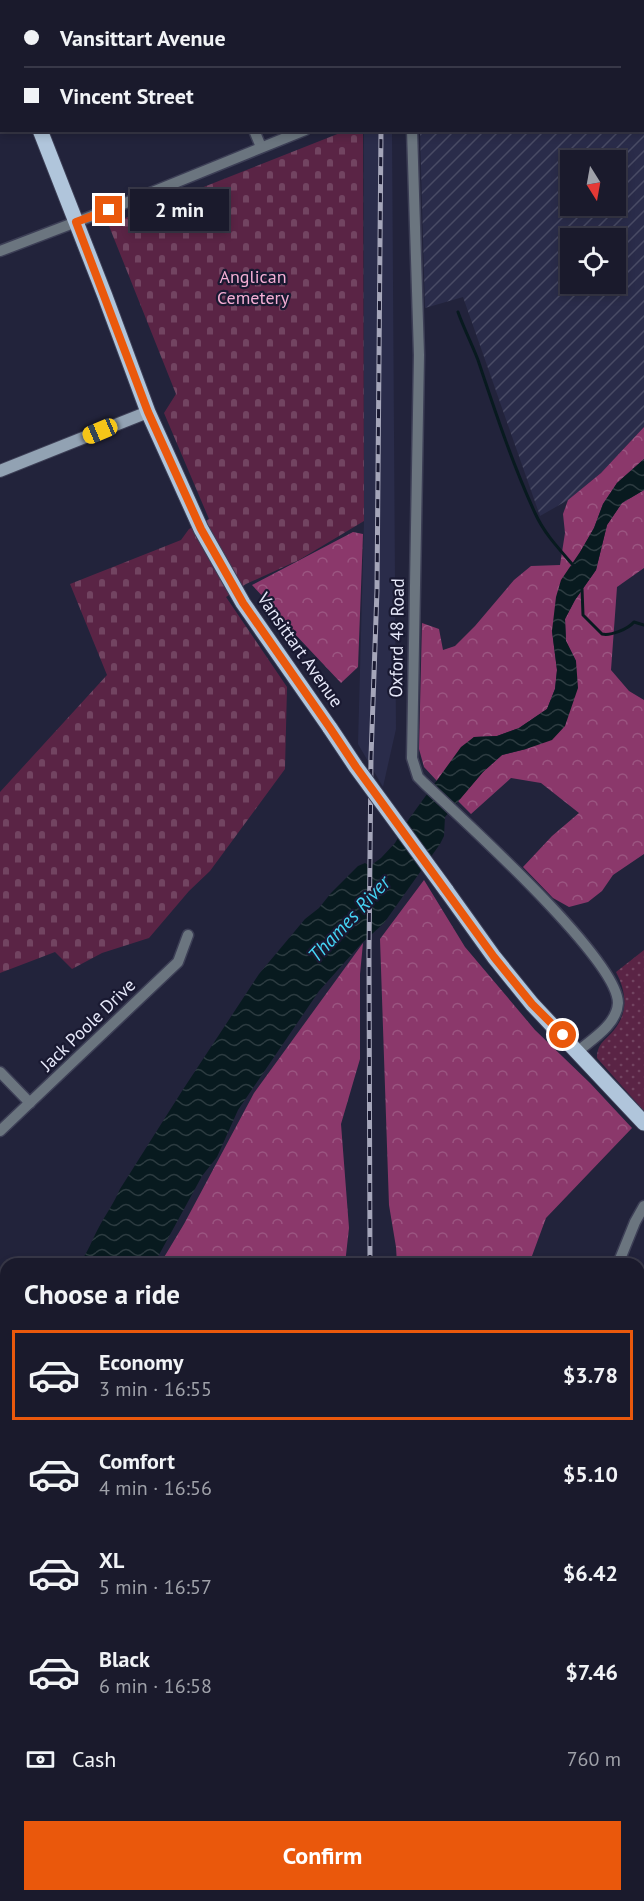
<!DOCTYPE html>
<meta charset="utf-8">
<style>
:root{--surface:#1a1a2c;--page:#232334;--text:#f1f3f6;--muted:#9fa1a9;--line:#383848;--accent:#ea580c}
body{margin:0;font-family:"PT Sans",sans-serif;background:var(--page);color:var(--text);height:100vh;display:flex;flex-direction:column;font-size:22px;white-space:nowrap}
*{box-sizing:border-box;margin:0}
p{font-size:20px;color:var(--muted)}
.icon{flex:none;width:33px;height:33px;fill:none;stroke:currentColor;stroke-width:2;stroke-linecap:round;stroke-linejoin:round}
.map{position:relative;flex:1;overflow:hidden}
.side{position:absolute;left:0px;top:1258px;width:645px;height:644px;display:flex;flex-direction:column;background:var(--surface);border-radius:18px 18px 0 0;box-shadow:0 3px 9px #0003,0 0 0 2px var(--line)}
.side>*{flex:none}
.guide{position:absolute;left:0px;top:0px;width:645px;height:132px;box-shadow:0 3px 9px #0003,0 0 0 2px var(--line);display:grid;align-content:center;height:132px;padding:0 24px;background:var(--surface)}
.needle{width:39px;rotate:169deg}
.fabs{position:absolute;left:560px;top:150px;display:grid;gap:12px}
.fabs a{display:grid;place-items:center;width:66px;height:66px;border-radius:0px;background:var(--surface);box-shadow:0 3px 9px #0003,0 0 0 2px var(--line);font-size:30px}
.end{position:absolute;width:27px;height:27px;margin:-14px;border:8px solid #ea580c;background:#fff;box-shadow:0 0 0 3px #fff}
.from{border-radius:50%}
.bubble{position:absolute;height:42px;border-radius:0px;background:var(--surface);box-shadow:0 3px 9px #0003,0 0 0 2px var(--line);font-size:20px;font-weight:600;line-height:42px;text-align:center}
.car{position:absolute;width:18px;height:36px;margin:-18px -9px;border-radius:8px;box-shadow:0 0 4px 2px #0007;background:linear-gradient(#f5c518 24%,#345 0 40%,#f5c518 0 76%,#345 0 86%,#f5c518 0)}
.guide b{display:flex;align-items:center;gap:21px;height:57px;font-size:22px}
.guide b+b{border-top:2px solid var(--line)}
.guide i{width:15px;height:15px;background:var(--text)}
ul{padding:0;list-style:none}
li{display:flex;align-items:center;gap:18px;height:90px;margin:0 12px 9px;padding:0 12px;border:3px solid transparent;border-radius:0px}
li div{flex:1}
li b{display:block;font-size:22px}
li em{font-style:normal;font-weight:600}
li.active{border-color:var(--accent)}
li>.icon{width:54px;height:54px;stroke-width:1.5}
h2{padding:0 24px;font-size:27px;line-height:72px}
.pay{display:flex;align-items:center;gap:15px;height:66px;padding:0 24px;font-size:22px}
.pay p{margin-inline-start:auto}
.button{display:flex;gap:12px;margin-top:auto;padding:12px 24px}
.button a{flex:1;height:69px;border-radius:0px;background:var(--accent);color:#fff;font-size:24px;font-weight:600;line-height:69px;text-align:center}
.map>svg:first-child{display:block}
</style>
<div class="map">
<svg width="644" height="1901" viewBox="0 0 644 1901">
<defs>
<pattern id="industrial-furrows" width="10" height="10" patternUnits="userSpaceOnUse" patternTransform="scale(1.5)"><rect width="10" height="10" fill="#2a2c4a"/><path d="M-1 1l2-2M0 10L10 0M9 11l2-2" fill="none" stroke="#494b65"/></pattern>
<pattern id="grass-dots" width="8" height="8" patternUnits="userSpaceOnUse" patternTransform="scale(1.5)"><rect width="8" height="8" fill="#5a2445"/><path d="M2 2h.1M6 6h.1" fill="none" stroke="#724461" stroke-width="1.8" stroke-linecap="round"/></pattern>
<pattern id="forest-crowns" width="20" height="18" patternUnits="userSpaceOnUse" patternTransform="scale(1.5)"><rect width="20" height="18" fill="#8b386b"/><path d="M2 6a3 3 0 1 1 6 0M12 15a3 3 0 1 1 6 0" fill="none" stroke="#9b5581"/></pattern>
<pattern id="cemetery-stones" width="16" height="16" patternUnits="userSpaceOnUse" patternTransform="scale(1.5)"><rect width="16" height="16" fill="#5a2445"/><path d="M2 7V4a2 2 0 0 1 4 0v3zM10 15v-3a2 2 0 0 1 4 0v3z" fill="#724461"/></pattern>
<pattern id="water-waves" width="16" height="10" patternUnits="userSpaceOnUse" patternTransform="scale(1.5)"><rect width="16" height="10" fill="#081a1f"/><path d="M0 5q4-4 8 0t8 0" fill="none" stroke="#2c3b40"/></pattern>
</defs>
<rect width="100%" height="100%" fill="#22233b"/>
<!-- built -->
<path fill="#2a2c4a" d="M364,131h28l4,598 -13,58 -25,-43 6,-223z"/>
<!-- industrial -->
<path fill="url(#industrial-furrows)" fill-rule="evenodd" d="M416,0h228v427l-43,46 -33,27 -28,16 -77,-219 -38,11 -5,-177 224,-1v-128h-228zM570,160h45v46h-45zM570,238h45v46h-45z"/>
<!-- grass -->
<path fill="url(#grass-dots)" d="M644,950v161l-47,-53c0,-15 9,-18 17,-28 15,-18 12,-39 2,-58z"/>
<!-- forest -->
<g fill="url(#forest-crowns)">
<path d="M644,427v32l-27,24 -14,21 -9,24 -21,37 -21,66 5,39 -2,19 -8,20 -28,19 -22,8 -23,1 -37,44 -13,-14 -5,-18 3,-126 17,6 4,21 12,-4 20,-20 39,-46 17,-14 29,-1 5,-32 -2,-19 5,-14 33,-27z"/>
<path d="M644,490v78l-27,19 -6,83 18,21 15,9v154l-31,21 -11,16 -14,11 -19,5 -16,-9 -30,-31 29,-31 27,-23 -38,-30 -30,-5 -40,36 -13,-13 25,-29 19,-17 24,-6 50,-88 -10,-20 -1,-22 10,-19 21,-30 11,-45 15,-22z"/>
<path d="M353,532l10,2 -5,133 -17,16 -65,-69 -10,-14 -14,-15z"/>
<path d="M424,880l41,67 70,83 55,53 42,45 -86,90 -17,46h-132l-1,-17 -7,-42 -9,-266z"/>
<path d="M363,943l-3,31v85l-19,65 8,104 -4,36h-185l24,-40 70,-131z"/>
</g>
<!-- cemetery -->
<path fill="url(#cemetery-stones)" d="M345,131h18l1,390 -65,39 -53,24 -20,13 61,90 -2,82 -75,102 -21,20 -40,47 -47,15 -30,16 -17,-17 -55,21v-181l107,-117 -37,-91 111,-44 8,-11 20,-10 -45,-106 12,-19 -67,-168 1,-2z"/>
<!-- water -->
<g fill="url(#water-waves)">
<path d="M644,459v31l-22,13 -15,22 -11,45 -21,30 -10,19 1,22 10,20 2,27 -13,38 -13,14 -26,9 -24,6 -19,17 -38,45 -1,19 -4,8 -56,79 -23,21 -42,47 -81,119 -21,47 -15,19 -48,88h-75c9,-12 13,-24 20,-37 7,-13 15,-24 21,-38l62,-98 77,-117 46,-55 14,-11 12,-15 27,-27 7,-3 5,3 11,-8 14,-15 14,-24 52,-72 13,-10 23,-1 22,-8 28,-19 8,-20 2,-19 -5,-39 4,-34 5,-17 19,-28 14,-24 9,-24 14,-21z"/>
<path d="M6,1373v84l-6,6v-83z"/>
<path d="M0,1729l6,7v160h120l-5,5h-121z"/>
</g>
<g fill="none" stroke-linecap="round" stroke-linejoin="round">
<!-- stream -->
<g stroke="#081a1f" stroke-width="3">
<path d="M458,312c6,17 14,32 20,48 17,51 34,103 57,153 9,20 23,35 38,52l3,1"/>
<path d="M582,589l1,26 19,19c9,2 26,-5 32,-12l10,3"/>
</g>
<defs>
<g id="minor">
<path d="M202,0v2"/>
<path d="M266,0l2,2"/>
<path d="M408,0v2"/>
<path d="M218,2l4,-2"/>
<path d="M254,130l7,17"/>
<path d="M412,130l7,225 -7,403 6,19 6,6c37,35 194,176 194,220 -1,21 -25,36 -40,48"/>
<path d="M0,251l118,-45 187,-76"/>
<path d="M0,1072l30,31"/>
<path d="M0,1131l178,-169 10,-27"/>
<path d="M618,1264l17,-42 9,-16"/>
</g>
<g id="secondary">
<path d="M0,471l148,-59"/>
<path d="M639,1623l5,-3"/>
<path d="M393,1901l2,-5"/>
</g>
<g id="primary">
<path d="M0,28l2,4"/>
<path d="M40,130l65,166 43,116 53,117 42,74 87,125"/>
<path d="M446,890l48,67 38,47 112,119"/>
</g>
</defs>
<!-- minor casing -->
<use href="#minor" stroke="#3d3f56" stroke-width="13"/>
<!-- secondary casing -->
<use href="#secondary" stroke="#3d3f56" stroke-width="14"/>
<!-- primary casing -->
<use href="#primary" stroke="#3d3f56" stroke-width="17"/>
<!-- minor -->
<use href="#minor" stroke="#6b757f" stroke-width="10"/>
<!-- secondary -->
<use href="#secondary" stroke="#92a2b3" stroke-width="12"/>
<!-- primary -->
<use href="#primary" stroke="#b0c5db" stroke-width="15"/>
<defs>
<g id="rail">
<path d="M380,0v2"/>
<path d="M370,1264l-1,-311 2,-196 6,-167 4,-460"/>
<path d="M345,1901l1,-5"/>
</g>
</defs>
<!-- rail casing -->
<use href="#rail" stroke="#a5a6ba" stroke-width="5"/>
<!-- rail -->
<use href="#rail" stroke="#191931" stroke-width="3" stroke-dasharray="9" stroke-linecap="butt"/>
<defs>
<path id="primary-bridge" d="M330,728l26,39 90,123"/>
</defs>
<!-- primary-bridge casing -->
<use href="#primary-bridge" stroke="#3d3f56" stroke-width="17" stroke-linecap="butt"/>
<!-- primary-bridge -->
<use href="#primary-bridge" stroke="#b0c5db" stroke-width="15"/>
</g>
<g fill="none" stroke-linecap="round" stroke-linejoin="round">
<!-- route -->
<path stroke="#ea580c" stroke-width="8" d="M109,210l-33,12 72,190 53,117 42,74 87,125 26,39 138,190 38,47 31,31"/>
</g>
<g text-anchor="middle" stroke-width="4.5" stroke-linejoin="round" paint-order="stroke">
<!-- park labels -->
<g font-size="18" fill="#f5afd5" stroke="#191931">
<text x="253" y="283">Anglican<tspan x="253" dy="21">Cemetery</tspan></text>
</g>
<!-- street labels -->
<g font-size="18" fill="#e6e8f9" stroke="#191931">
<text transform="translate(397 638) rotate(-89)" y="6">Oxford 48 Road</text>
<text transform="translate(300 650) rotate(55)" y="6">Vansittart Avenue</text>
<text transform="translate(88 1025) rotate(-44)" y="6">Jack Poole Drive</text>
</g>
<!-- water labels -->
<g font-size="20" font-style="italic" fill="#45d4f4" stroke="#191931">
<text transform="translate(349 919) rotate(-47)" y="7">Thames River</text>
</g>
</g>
</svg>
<div class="fabs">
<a><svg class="needle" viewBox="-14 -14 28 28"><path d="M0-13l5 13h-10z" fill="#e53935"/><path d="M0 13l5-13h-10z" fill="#9fa1a9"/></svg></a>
<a><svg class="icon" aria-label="locate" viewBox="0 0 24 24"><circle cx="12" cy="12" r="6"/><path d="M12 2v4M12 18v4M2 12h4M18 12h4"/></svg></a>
</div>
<i class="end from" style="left:563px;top:1035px"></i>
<i class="end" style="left:109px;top:210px"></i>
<div class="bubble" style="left:130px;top:189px;width:99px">2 min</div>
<i class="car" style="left:100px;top:431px;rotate:247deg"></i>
<div class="guide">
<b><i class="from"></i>Vansittart Avenue</b>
<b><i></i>Vincent Street</b>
</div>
<section class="side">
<h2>Choose a ride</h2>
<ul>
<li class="active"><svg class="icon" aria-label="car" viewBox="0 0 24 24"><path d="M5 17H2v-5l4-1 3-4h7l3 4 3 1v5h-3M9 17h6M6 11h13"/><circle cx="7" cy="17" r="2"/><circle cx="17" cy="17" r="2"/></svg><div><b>Economy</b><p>3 min · 16:55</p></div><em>$3.78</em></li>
<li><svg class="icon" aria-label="car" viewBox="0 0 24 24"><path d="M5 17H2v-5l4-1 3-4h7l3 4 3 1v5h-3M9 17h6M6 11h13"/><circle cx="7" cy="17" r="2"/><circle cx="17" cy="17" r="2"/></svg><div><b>Comfort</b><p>4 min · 16:56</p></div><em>$5.10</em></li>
<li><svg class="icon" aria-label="car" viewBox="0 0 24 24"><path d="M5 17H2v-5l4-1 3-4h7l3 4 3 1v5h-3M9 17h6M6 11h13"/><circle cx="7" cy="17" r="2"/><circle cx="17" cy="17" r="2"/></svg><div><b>XL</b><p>5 min · 16:57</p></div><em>$6.42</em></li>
<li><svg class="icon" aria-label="car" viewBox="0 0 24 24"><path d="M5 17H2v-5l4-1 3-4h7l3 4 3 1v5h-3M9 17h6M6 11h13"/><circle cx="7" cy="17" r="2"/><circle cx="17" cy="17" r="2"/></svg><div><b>Black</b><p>6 min · 16:58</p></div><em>$7.46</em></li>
</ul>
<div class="pay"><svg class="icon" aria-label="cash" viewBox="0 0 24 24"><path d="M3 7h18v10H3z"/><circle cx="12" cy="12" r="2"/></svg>Cash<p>760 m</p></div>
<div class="button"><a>Confirm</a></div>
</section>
</div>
